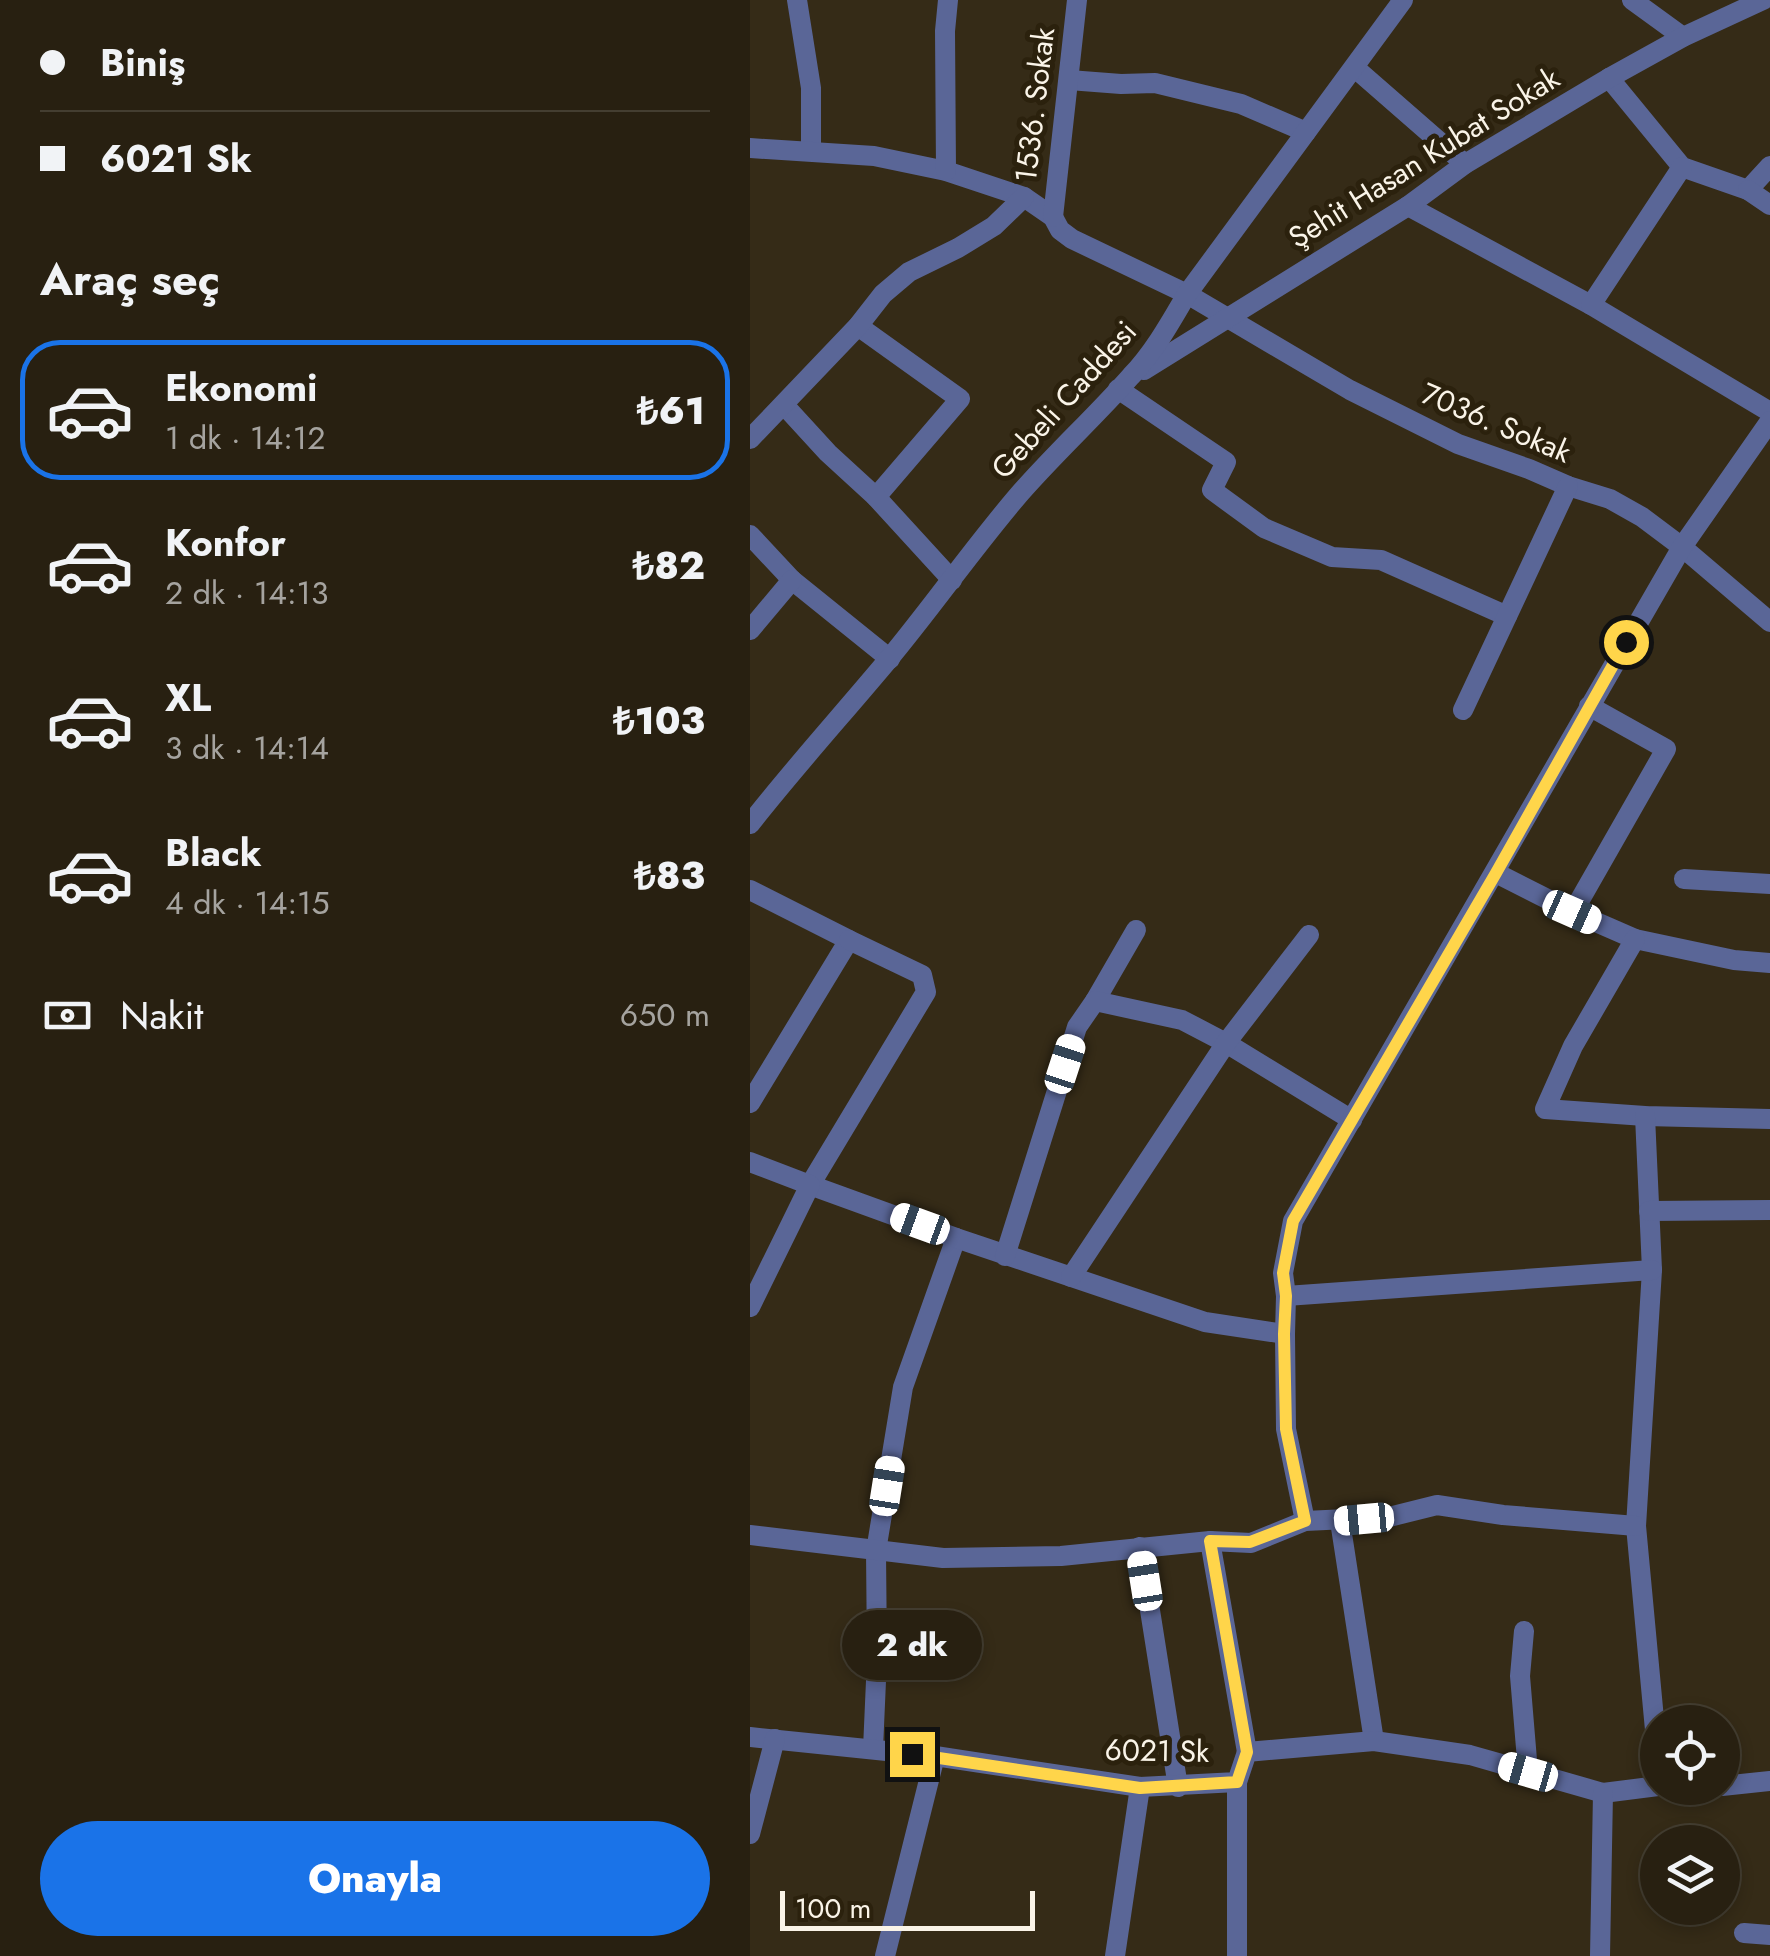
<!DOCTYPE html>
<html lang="tr">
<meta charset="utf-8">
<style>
:root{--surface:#282011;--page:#30281a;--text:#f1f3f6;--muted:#a5a39f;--line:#443e31;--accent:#1a73e8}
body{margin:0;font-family:Jost,sans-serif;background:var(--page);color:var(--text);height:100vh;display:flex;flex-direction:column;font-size:38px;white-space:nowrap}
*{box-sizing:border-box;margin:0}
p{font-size:32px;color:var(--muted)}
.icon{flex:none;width:55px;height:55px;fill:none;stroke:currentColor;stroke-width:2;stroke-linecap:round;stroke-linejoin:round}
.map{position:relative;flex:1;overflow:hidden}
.sheet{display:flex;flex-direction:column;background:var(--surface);width:750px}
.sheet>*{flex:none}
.hud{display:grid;align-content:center;height:220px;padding:0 40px;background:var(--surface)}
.fabs{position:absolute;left:890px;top:1705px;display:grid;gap:20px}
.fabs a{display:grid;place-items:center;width:100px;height:100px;border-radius:50%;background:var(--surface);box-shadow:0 5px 15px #0003,0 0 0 2px var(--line);font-size:50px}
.scale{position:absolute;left:30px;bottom:25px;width:255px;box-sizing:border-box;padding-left:10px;border:5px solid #faf4e8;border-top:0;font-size:28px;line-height:35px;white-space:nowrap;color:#faf4e8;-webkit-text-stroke:8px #2b210d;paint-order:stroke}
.end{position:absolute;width:45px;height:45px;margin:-22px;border:12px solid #ffd54a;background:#111;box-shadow:0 0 0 5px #111}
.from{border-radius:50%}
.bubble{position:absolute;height:70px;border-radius:35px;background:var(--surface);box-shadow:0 5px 15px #0003,0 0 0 2px var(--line);font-size:32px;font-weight:800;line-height:70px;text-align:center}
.car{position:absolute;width:30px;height:60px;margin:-30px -15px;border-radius:12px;box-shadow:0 0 8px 2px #0007;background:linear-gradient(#fff 24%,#345 0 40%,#fff 0 76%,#345 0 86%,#fff 0)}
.hud b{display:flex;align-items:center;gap:35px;height:95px;font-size:38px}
.hud b+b{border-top:2px solid var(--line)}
.hud i{width:25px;height:25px;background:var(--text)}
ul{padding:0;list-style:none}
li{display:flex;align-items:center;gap:30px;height:140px;margin:0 20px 15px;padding:0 20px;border:5px solid transparent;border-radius:40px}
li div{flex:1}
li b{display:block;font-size:38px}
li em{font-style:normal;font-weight:800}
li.active{border-color:var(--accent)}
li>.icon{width:90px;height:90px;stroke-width:1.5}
h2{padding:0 40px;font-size:45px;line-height:120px}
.pay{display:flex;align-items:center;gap:25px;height:110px;padding:0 40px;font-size:38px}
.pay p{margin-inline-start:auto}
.action{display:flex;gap:20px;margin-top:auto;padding:20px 40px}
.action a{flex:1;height:115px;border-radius:60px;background:var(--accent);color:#fff;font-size:40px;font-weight:800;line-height:115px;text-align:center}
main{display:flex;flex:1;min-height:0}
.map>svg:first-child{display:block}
</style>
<main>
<section class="sheet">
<div class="hud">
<b><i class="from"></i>Biniş</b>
<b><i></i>6021 Sk</b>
</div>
<h2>Araç seç</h2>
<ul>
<li class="active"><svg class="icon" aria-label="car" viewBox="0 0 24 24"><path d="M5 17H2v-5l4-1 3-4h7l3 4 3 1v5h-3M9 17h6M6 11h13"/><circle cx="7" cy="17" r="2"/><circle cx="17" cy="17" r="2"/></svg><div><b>Ekonomi</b><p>1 dk · 14:12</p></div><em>₺61</em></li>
<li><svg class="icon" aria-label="car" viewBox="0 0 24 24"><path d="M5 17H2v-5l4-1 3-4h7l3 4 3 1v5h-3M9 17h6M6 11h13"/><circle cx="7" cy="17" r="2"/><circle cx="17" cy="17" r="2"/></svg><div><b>Konfor</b><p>2 dk · 14:13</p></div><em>₺82</em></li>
<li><svg class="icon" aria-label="car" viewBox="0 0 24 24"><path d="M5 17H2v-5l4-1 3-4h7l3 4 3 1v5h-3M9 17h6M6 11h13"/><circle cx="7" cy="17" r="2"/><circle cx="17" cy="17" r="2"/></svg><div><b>XL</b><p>3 dk · 14:14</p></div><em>₺103</em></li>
<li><svg class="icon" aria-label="car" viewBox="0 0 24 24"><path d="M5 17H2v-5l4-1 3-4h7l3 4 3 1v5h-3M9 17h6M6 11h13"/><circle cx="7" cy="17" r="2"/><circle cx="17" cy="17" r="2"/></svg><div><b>Black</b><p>4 dk · 14:15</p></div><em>₺83</em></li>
</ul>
<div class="pay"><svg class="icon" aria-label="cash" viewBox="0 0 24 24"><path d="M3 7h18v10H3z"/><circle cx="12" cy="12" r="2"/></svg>Nakit<p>650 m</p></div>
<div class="action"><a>Onayla</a></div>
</section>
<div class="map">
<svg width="1020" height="1956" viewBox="0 0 1020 1956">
<rect width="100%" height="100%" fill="#352b17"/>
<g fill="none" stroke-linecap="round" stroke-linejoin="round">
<!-- minor -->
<g stroke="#5a6697" stroke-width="20">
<path d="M47,0l14,88v63"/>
<path d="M882,0l51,37"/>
<path d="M605,68l110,96"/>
<path d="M859,78l73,89 66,23 22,-24"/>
<path d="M319,80l52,4 34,-1 86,21 65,28"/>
<path d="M0,148l124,8 72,15 78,26 29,20 7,13 12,9 115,55 163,96 108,54 71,25 39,17 42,13 32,18 40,30 88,75"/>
<path d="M196,171l-1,-140 3,-31"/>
<path d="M998,190l22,15"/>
<path d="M658,206l183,99 179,107"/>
<path d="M303,217l24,-217"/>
<path d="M841,305l91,-138"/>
<path d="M108,326l102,73 -84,98"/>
<path d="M394,370l264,-164 57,-42 144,-86 74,-41 80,-37"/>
<path d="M368,389l108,73 -14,28 52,38 68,29 49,3 126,56"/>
<path d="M34,405l44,48 48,44 76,83"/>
<path d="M0,439l108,-113 25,-32 26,-22 49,-24 36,-22 30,-29"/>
<path d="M0,535l42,45 98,79"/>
<path d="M0,630l42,-50"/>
<path d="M713,710l105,-224"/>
<path d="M0,824c44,-56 92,-109 138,-164 44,-53 83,-109 128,-162 36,-42 78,-80 115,-122 23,-24 39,-53 56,-82l216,-294"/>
<path d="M746,873l77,39 62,27 99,21 36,3"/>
<path d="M934,879l86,5"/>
<path d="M0,890l99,50 -99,163"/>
<path d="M823,912l93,-163 -77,-43"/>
<path d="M885,939l-62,107 -28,63 100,7 125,3"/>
<path d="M99,940l73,35 4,17 -116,193 146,53 -53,149 -27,164 1,107 -4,91"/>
<path d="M345,1001l41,-71"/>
<path d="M895,1116l7,154 -16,256 22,236"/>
<path d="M0,1162l60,23 -60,122"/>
<path d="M899,1211l121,-1"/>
<path d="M206,1238l249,84 80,12"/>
<path d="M255,1256l72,-229 18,-26 87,19 44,23 126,77"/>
<path d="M321,1277l155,-234 83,-108"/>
<path d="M536,1296l366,-26"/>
<path d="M555,1521l-19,-92 -1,-95 1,-38 -3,-23 10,-52 389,-674 88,-126"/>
<path d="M590,1521l34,220"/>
<path d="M0,1535l193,23 118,-2 149,-15 41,2 54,-22 84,-4 48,-12 66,10 133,11"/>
<path d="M460,1541l37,211"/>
<path d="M390,1547l38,240"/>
<path d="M774,1631l-4,45 8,96"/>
<path d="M0,1737l185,19 205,31 97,-5 10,-30 127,-11 96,14 133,38 55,-7"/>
<path d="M487,1782v174"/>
<path d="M972,1786l48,-5"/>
<path d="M940,1788h11"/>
<path d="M0,1834l25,-95"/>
<path d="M994,1933l26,2"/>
<path d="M135,1956l50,-200"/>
<path d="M365,1956l25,-169"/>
<path d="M850,1956l3,-163"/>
</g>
</g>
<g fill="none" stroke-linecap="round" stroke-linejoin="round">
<!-- route -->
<path stroke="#ffd54a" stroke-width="12" d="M162,1754l228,34 97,-6 10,-30 -37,-211 40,1 55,-21 -19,-92 -2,-95 2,-38 -3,-23 10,-52 203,-348 130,-231"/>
</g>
<g text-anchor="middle" stroke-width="10" stroke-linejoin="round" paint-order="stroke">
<!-- street labels -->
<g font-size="30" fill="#faf4e8" stroke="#2b210d">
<text transform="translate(285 105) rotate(-83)" y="10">1536. Sokak</text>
<text transform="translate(674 158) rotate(-32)" y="10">Şehit Hasan Kubat Sokak</text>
<text transform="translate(314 400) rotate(-48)" y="10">Gebeli Caddesi</text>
<text transform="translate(746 423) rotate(23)" y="10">7036. Sokak</text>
<text transform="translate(407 1751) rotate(1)" y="10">6021 Sk</text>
</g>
</g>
</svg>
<div class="fabs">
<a><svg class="icon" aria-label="locate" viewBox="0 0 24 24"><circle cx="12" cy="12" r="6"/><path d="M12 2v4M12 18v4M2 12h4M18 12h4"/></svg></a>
<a><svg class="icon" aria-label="layers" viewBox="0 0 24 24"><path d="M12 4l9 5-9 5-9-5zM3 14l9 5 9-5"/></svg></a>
</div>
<div class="scale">100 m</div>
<i class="end from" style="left:876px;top:642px"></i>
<i class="end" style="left:162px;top:1754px"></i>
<div class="bubble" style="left:92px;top:1610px;width:140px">2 dk</div>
<i class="car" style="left:822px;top:912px;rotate:114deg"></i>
<i class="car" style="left:315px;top:1064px;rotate:18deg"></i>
<i class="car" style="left:170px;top:1224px;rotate:290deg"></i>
<i class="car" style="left:137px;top:1486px;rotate:9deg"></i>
<i class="car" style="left:614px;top:1519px;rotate:265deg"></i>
<i class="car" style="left:395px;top:1581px;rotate:351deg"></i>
<i class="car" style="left:778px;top:1772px;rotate:286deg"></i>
</div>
</main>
